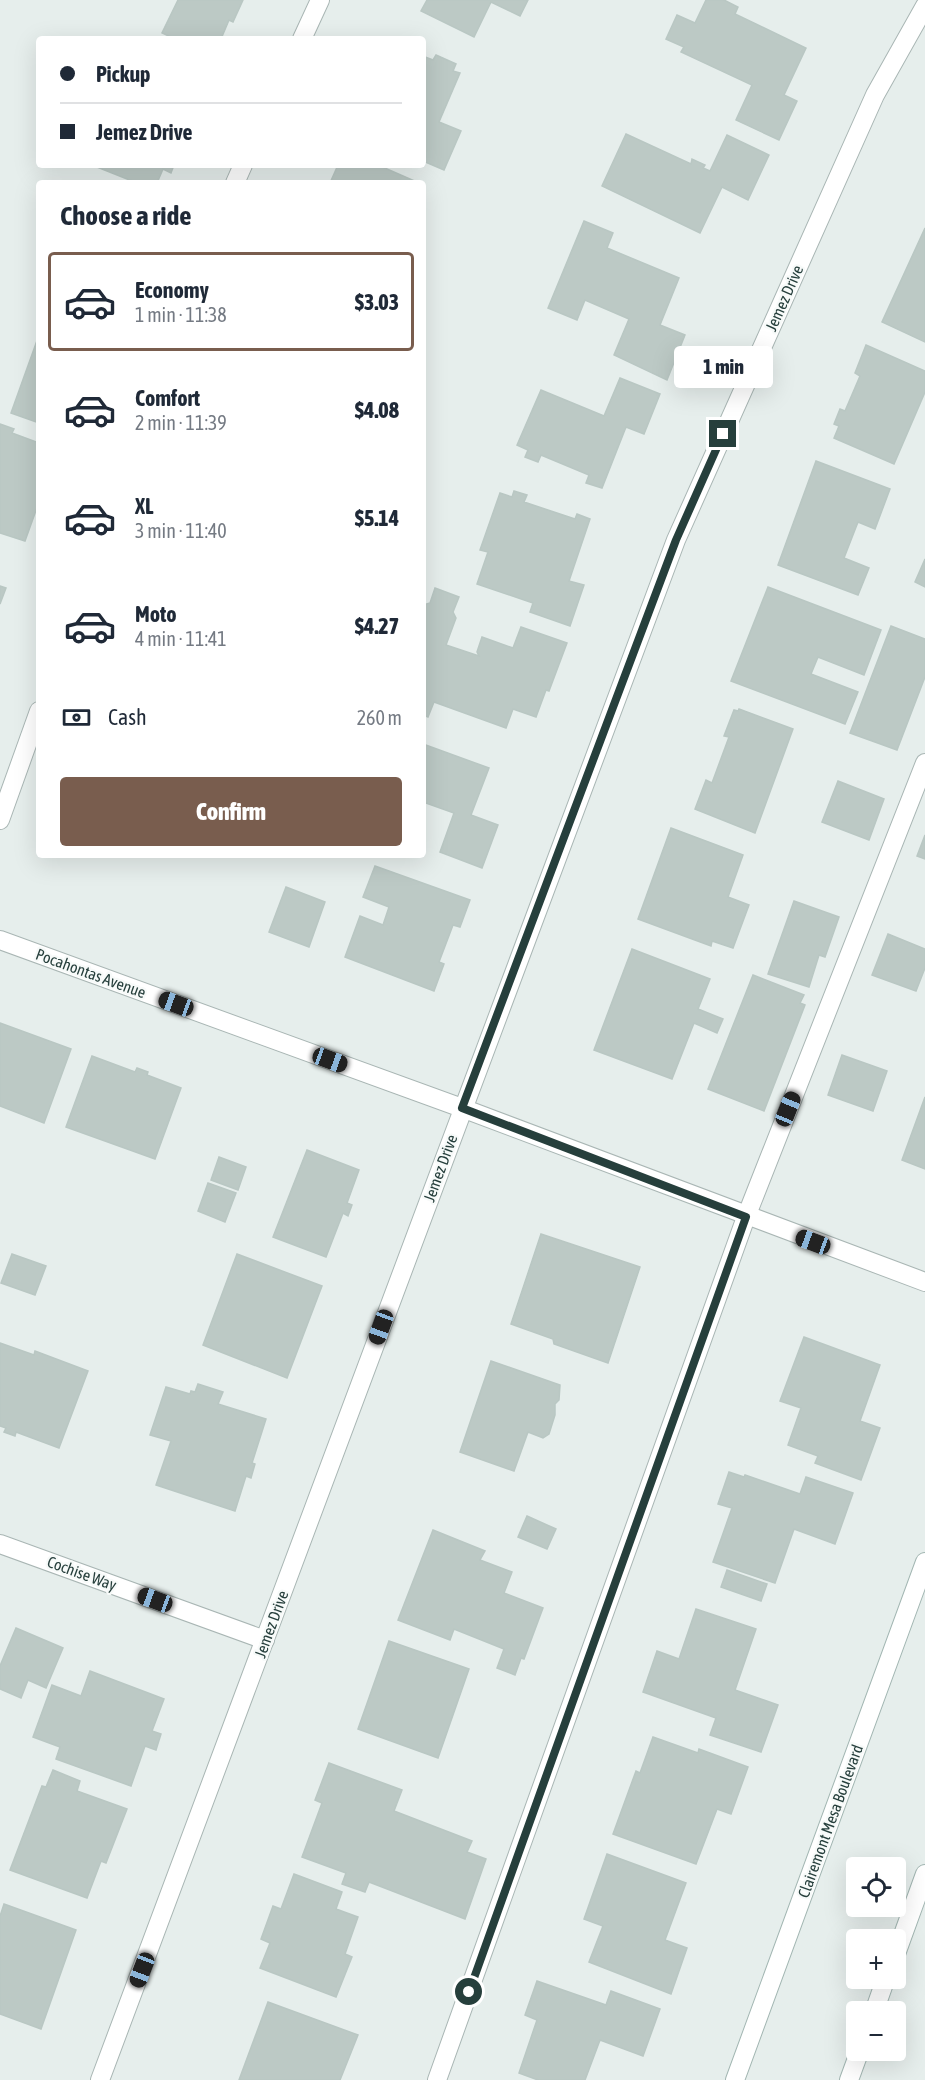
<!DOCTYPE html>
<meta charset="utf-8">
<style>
:root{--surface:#fff;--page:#f2f2f3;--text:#1f2937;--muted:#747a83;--line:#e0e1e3;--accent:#795d4e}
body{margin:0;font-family:"Asap Condensed",sans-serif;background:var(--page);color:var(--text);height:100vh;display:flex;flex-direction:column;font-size:22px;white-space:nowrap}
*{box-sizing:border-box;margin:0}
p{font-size:20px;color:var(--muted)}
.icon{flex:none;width:33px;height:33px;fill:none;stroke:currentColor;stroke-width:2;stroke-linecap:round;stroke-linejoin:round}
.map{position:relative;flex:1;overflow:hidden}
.sheet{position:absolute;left:36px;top:180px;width:390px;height:678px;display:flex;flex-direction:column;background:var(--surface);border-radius:6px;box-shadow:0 6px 24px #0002}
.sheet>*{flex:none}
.top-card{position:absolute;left:36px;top:36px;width:390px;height:132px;border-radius:6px;box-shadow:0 6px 24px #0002;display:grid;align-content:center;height:132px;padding:0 24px;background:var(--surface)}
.fabs{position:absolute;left:846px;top:1857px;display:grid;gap:12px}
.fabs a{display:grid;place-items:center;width:60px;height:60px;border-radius:6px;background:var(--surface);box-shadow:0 6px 24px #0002;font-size:30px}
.end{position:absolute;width:27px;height:27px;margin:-14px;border:8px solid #263f3c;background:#fff;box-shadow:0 0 0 3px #fff}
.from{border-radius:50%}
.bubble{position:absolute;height:42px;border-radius:6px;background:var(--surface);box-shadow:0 6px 24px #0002;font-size:20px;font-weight:800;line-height:42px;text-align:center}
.car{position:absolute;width:18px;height:36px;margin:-18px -9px;border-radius:8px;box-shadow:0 0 4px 2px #0007;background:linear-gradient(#222 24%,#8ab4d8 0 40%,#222 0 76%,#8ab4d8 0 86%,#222 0)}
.top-card b{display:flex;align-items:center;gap:21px;height:57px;font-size:22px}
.top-card b+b{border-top:2px solid var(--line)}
.top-card i{width:15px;height:15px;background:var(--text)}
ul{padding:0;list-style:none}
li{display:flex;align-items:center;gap:18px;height:99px;margin:0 12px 9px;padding:0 12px;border:3px solid transparent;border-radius:6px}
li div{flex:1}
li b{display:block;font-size:22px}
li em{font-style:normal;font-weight:800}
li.current{border-color:var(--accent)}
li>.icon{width:54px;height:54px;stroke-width:1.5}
h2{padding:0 24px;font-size:27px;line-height:72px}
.pay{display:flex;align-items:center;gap:15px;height:66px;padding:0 24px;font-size:22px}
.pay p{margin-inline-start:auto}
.primary-button{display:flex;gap:12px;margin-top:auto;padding:12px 24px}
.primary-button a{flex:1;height:69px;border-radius:6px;background:var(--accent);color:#fff;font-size:24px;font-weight:800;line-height:69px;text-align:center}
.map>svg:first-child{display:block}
</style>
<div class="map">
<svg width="925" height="2080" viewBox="0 0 925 2080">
<rect width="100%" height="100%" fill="#e6eeec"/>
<!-- building -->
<g fill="#bcc9c5" stroke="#b9c7c3" stroke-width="1.5">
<path d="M178,0h65l-10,22 -4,-2 -8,19h-46l-13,-6z"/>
<path d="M427,0h101l-8,16 -29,-14 -17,35 -53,-26z"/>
<path d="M706,0h18l14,7 -3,7 71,34 -22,47 13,6 -18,39 -43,-20 16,-35 -71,-33 3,-5 -18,-8 11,-24 18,8z"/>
<path d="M436,55l20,9 -3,7 7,2 -21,49 22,9 -17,39 -21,-9v-105l10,4z"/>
<path d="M626,134l65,30 1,-5 13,6 -2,3 7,3 17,-36 42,20 -21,45 -26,-13 -22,46 -98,-47z"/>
<path d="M92,165h82l-3,8 -8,-4 -6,14h-20z"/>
<path d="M338,165h40l41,18h-89z"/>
<path d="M584,221l29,12 -6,15 72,30 -19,47 25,10 -18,45 -53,-25 15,-36 -44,-19 -8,20 -29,-12z"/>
<path d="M925,228v114l-43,-20z"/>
<path d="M39,335v88l-28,-10z"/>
<path d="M866,345l59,26v21l-31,72 -60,-26 5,-12 -5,-2 6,-15 5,2 15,-35 -5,-3z"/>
<path d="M620,378l40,16 -16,40 -18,-7 -24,61 -16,-5 3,-8 -48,-20 -3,7 -13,-5 3,-7 -11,-5 24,-55 63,26z"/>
<path d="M0,424l14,5 -2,4 27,10v59l-14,39 -25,-8z"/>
<path d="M816,461l74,28 -15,40 -17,-7 -14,36 25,10 -11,27 -80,-30z"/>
<path d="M514,491l13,4 -3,7 51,17 2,-5 13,5 -21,62 15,4 -14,41 -40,-14 3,-9 -56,-19 11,-32 -8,-2 20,-57 12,4z"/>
<path d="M925,559v28l-10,-5z"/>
<path d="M0,586l6,2 -6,16z"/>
<path d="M768,587l113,43 -17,45 -46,-18 -7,17 47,18 -13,32 -114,-43z"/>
<path d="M435,588l24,9 -6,15 3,6 -10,27 33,11 -2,-4 5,-15 31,11 8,-21 46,16 -18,48 -3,-1 -10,27 -23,-8 -7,19 -72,-26 -6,15 -5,-2v-110l7,-2z"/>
<path d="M891,626l34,13v38l-28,73 -47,-17z"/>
<path d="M739,709l54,20 -38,104 -60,-24 11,-29 6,3 17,-46 -5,-1 10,-26 4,1z"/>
<path d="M423,744l66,24 -18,47 27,10 -16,43 -42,-16 14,-39 -31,-11z"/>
<path d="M838,781l46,18 -15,41 -47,-18z"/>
<path d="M671,828l72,27 -15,42 21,8 -16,43 -21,-7 -1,5 -73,-27z"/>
<path d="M925,835v24l-8,-3z"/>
<path d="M375,866l95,34 -10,27 -7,-2 -14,37 5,2 -10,27 -89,-34 15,-41 23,9 6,-18 -26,-10z"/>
<path d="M286,887l39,15 -16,45 -40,-15z"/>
<path d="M794,901l45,16 -14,40 -6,-2 -10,32 -41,-13z"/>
<path d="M888,934l37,15v19l-9,23 -44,-16z"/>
<path d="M632,949l78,30 -12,30 25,10 -6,14 -23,-10 -22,56 -78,-29z"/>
<path d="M753,975l51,20 -4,8 5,2 -41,106 -56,-22z"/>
<path d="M0,1023l71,26 -27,74 -44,-17z"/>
<path d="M842,1055l45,16 -14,40 -45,-16z"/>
<path d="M92,1056l43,16 2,-4 11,4 -1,3 34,13 -26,71 -89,-32z"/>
<path d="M925,1097v72l-23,-9z"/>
<path d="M307,1150l52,20 -12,33 5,2 -4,11 -5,-3 -17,44 -53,-20z"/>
<path d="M219,1157l27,10 -8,23 -27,-10z"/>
<path d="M208,1183l28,10 -11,29 -27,-11z"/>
<path d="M541,1234l99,33 -32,96 -54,-19 -1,-5 -42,-15z"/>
<path d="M12,1254l34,12 -11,29 -34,-12z"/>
<path d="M237,1254l85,32 -35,92 -84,-33z"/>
<path d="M804,1337l76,28 -20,56 20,7 -19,52 -46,-17 3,-7 -30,-11 13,-37 -21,-7z"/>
<path d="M0,1343l34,12 1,-4 53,20 -29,77 -43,-16 -1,4 -11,-4 2,-4 -6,-2z"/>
<path d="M491,1361l69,24 -1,15 -4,4v11l-6,19 -6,4 -15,-6 -14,39 -54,-19z"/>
<path d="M198,1384l25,8 -5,12 48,15 -14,44 3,1 -4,14 -5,-2 -11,35 -79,-26 15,-44 -21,-6 16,-48 24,7 1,-3 4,1z"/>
<path d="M729,1472l15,5 1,-2 55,19 6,-17 47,16 -18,51 -41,-15 -19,54 -62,-21 19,-54 -14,-4z"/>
<path d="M527,1516l29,13 -9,20 -29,-12z"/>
<path d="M433,1530l52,21 -5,9 32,12 -8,21 39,15 -19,51 -3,-1 -6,17 -18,-7 7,-19 -50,-20 -4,11 -52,-20z"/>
<path d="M727,1570l40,14 -6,17 -40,-14z"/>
<path d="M696,1609l60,20 -21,61 43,15 -17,47 -51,-17 6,-17 -73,-26 14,-41 22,8z"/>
<path d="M16,1628l47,20 -17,40 -18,-8 -7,18 -21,-9v-23z"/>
<path d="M389,1641l80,28 -31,89 -80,-29z"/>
<path d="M90,1671l74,28 -12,32 9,3 -5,16 -11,-4 -14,40 -75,-27 4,-12 -27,-10 19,-52 29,11z"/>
<path d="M653,1737l45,16 1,-4 49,18 -17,47 -14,-5 -21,55 -83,-30 23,-63 4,2z"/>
<path d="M329,1763l73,27 -8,21 78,30 -5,11 19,7 -21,60 -96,-37 -4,10 -23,-8 4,-11 -44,-16 20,-54 -7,-3z"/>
<path d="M53,1770l27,11 -3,10 50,18 -21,54 -5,-2 -14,37 -77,-28 32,-84 4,1z"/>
<path d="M607,1854l79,29 -21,57 22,8 -16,46 -82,-32 14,-36 -19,-7z"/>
<path d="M294,1874l48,18 -6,17 22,8 -13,37 7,3 -16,40 -76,-29 10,-25 -9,-4 12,-33 8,3z"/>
<path d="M4,1904l72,26 -35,99 -41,-15v-98z"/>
<path d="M537,1981l69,24 5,-14 49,18 -17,47 -43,-16 -15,40h-47l-19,-7 18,-53 -12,-5z"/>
<path d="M268,2002l90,33 -18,45h-101z"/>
</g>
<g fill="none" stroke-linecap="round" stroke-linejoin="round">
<defs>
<path id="lane" d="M437,2080l309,-863 179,-454"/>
<g id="street">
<path d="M302,39l18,-39"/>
<path d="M235,183l8,-18"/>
<path d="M0,820l39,-109"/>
<path d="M0,940l462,168 463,174"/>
<path d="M0,1544l265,96"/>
<path d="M100,2080l576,-1540 199,-445 50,-89"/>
</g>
<g id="secondary">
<path d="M896,1954l29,-80"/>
<path d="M874,2012l12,-34"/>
<path d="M735,2080l190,-518"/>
<path d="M849,2080l11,-30"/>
</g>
</defs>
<!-- lane casing -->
<use href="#lane" stroke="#a9b6b4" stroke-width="20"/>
<!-- street casing -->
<use href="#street" stroke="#a9b6b4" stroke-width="20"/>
<!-- secondary casing -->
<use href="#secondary" stroke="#a2b6b2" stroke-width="20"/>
<!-- lane -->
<use href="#lane" stroke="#fff" stroke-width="18"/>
<!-- street -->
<use href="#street" stroke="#fff" stroke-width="18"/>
<!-- secondary -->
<use href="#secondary" stroke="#fff" stroke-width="18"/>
</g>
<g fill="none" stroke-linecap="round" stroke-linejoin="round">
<!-- route -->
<path stroke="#263f3c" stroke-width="8" d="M469,1992l277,-775 -284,-109 214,-568 47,-106"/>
</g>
<g text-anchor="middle" stroke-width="4.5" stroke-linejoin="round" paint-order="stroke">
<!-- street labels -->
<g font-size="16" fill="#263f3c" stroke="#f7faf9">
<text transform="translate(784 298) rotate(-66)" y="6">Jemez Drive</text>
<text transform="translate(91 973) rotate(20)" y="6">Pocahontas Avenue</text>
<text transform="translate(440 1168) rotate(-70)" y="6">Jemez Drive</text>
<text transform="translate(82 1573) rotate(20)" y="6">Cochise Way</text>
<text transform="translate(271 1624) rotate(-70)" y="6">Jemez Drive</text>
<text transform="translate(830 1821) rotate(-70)" y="6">Clairemont Mesa Boulevard</text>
</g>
</g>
</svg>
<div class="fabs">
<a><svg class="icon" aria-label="locate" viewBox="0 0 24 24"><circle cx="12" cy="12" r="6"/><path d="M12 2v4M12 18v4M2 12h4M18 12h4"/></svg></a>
<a>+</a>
<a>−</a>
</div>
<i class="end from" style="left:469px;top:1992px"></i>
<i class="end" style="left:723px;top:434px"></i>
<div class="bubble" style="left:674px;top:346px;width:99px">1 min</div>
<i class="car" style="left:176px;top:1004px;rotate:290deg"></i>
<i class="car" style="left:330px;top:1060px;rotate:110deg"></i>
<i class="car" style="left:788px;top:1109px;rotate:22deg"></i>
<i class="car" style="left:813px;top:1242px;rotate:290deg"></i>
<i class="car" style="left:381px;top:1327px;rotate:200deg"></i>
<i class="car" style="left:155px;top:1600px;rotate:290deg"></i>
<i class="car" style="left:142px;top:1970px;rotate:201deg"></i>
<div class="top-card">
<b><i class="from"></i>Pickup</b>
<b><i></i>Jemez Drive</b>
</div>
<section class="sheet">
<h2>Choose a ride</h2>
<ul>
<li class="current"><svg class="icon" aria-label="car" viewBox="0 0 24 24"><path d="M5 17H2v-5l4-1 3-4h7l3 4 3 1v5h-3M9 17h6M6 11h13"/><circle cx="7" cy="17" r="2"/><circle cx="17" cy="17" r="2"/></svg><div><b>Economy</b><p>1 min · 11:38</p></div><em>$3.03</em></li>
<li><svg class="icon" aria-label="car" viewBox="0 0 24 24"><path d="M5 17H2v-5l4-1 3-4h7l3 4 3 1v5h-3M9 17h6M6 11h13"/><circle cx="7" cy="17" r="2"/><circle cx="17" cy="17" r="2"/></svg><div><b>Comfort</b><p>2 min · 11:39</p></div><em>$4.08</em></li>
<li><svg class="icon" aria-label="car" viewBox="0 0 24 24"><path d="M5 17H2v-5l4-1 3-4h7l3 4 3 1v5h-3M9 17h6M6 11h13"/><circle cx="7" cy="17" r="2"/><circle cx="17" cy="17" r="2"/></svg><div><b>XL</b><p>3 min · 11:40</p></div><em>$5.14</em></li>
<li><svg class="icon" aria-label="car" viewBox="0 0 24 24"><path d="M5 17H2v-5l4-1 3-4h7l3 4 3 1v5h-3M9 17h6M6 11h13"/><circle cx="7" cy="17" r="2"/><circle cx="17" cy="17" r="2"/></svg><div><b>Moto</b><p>4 min · 11:41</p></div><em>$4.27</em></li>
</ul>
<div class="pay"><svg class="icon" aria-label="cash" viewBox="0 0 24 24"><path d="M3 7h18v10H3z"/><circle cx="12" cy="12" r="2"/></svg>Cash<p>260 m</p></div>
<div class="primary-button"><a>Confirm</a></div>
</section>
</div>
